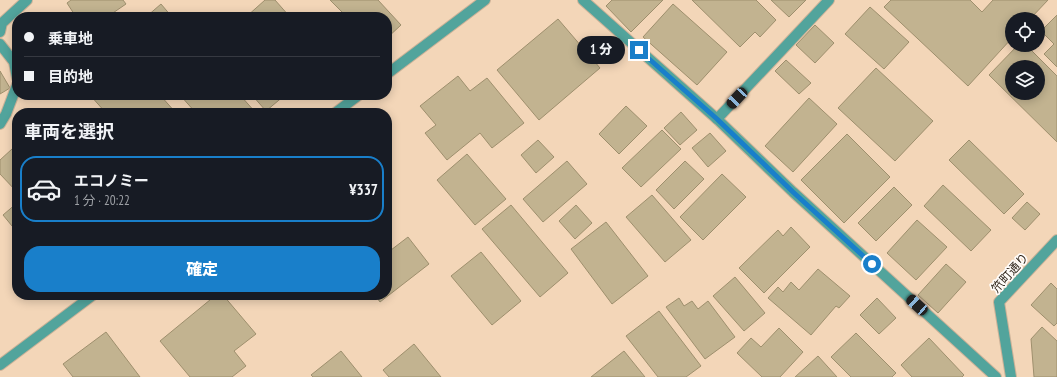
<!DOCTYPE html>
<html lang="ja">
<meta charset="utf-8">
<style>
:root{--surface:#171b24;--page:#242831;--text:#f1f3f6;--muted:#9ea1a6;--line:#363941;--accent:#197fca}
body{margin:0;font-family:"PT Sans Narrow","Noto Sans JP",sans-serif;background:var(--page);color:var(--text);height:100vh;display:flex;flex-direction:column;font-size:15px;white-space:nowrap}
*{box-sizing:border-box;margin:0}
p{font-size:13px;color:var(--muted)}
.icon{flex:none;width:22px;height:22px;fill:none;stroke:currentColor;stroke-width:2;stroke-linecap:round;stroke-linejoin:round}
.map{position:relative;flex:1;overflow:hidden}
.details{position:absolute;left:12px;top:108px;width:380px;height:192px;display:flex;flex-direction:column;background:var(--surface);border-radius:16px;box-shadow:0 2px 10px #0003}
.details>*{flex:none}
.hud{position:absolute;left:12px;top:12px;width:380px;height:88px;border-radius:16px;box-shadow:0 2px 10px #0003;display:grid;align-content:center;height:88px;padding:0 12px;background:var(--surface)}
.buttons{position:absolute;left:1005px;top:12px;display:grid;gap:8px}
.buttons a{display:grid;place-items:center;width:40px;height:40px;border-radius:50%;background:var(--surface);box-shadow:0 2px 10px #0003;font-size:20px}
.end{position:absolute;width:18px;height:18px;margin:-9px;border:5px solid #197fca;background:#fff;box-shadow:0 0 0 2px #fff}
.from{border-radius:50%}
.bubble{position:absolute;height:28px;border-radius:14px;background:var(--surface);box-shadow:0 2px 10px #0003;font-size:13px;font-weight:800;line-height:28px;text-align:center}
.car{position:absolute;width:12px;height:24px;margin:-12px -6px;border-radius:5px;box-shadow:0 0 3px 1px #0007;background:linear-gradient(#222 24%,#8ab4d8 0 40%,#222 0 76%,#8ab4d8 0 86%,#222 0)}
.hud b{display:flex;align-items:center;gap:14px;height:38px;font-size:15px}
.hud b+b{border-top:1px solid var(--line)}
.hud i{width:10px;height:10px;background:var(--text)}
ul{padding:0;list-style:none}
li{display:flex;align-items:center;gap:12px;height:66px;margin:0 8px 6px;padding:0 4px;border:2px solid var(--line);border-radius:16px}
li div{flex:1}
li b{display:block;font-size:15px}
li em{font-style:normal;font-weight:800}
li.current{border-color:var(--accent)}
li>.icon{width:36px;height:36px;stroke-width:1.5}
h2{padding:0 12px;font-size:18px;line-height:48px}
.primary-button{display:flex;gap:8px;margin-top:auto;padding:8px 12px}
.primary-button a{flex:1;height:46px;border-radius:16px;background:var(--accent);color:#fff;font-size:16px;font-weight:800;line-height:46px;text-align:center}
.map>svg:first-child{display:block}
</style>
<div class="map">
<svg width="1057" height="377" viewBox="0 0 1057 377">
<rect width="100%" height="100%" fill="#f3d6b8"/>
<!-- building -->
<g fill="#c2b390" stroke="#9e8f6d" fill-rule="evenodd">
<path d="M71,0h52l3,4 -19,13h-31l-9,-14z"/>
<path d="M265,0h10l15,17h-44z"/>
<path d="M330,0h48l23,25 -14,13v-21h-40z"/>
<path d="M612,0h51l-32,32 -25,-26z"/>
<path d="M692,0h64l20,20 -16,17 -5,-5 -15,15z"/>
<path d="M771,0h35l-17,17z"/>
<path d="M891,0h79l12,12 11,-12h55l-18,19h-18v19l-44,48 -84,-79z"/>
<path d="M161,4l11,13h-26z"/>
<path d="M673,4l54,48 -30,33 -54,-48z"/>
<path d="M870,7l39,35 -25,27 -39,-35z"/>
<path d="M1057,15v52l-13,-13 10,-10 -13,-13z"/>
<path d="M558,19l42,49 -61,52 -42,-50z"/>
<path d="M815,25l19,18 -19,20 -19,-18z"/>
<path d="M1018,45h8l31,31v66l-68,-67zM1012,67h26v26h-26z"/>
<path d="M786,60l25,23 -12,11 -24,-23z"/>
<path d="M876,68l57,53 -38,40 -57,-53z"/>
<path d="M0,71l10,17 -10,6z"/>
<path d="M458,76l12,15 17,-13 37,45 -32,25 -12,-15 -33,27 -22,-27 11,-8 -16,-19z"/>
<path d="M90,95h70l16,18h-70z"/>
<path d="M180,95h60l16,18h-60z"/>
<path d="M252,95h33l-19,16z"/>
<path d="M809,98l28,26 -44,48 -28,-26z"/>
<path d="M626,106l21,20 -28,28 -20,-20z"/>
<path d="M681,112l16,18 -17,15 -16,-17z"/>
<path d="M662,130l19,19 -40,38 -19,-19z"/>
<path d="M710,133l16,18 -18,16 -16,-19z"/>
<path d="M847,134l43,43 -46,46 -43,-43z"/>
<path d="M538,140l16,17 -18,16 -15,-18z"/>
<path d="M969,140l55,54 -20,20 -55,-54z"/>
<path d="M12,149l5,5v38l-17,-18v-14z"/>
<path d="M467,154l39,45 -31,26 -38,-45z"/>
<path d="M567,161l20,23 -44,38 -20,-23z"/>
<path d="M685,161l19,18 -30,30 -18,-19z"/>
<path d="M722,174l24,23 -43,43 -23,-23z"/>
<path d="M943,185l48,45 -20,21 -47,-45z"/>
<path d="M894,187l18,18 -36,36 -18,-18z"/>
<path d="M652,195l39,45 -26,22 -39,-45z"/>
<path d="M1027,202l13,12 -15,16 -13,-12z"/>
<path d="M17,203v29l-14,-17z"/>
<path d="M511,205l57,68 -28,24 -58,-68z"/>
<path d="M576,205l16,18 -17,16 -16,-18z"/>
<path d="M917,220l30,27 -31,33 -29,-27z"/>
<path d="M606,222l42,54 -36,28 -41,-55z"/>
<path d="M791,227l19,20 -46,46 -25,-25 39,-38 5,6z"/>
<path d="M408,237l21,27 -49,38 -5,-7h12v-49l4,4z"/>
<path d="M481,252l40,49 -29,24 -41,-49z"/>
<path d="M946,264l20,18 -28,31 -20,-18z"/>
<path d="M818,269l32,27 -11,12 -3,-2 -25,29 -43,-37 10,-11 5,5 8,-10 8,8z"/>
<path d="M735,277l30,36 -21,18 -31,-35z"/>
<path d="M1051,283l6,6v34l-3,3 -23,-21z"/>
<path d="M216,295h7l33,39 -22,17 12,15 -14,11h-42l-30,-36z"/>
<path d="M679,298l5,8 8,-5 6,8 10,-8 27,36 -30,22 -39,-52z"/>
<path d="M877,298l19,20 -17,16 -19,-19z"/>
<path d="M659,311l42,55 -15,11h-28l-32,-41z"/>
<path d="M1042,327l15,14v36h-23l-3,-38z"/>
<path d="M779,328l24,24 -23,25h-18l-25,-24 14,-15 10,9z"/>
<path d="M106,332l34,45h-67l-10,-13z"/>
<path d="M856,333l40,40 -4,4h-41l-20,-20z"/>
<path d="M929,338l35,37 -2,2h-50l-11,-12z"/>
<path d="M414,344l27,33h-52l-6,-7z"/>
<path d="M341,351l21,26h-49l-2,-2z"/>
<path d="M624,351l21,26h-54z"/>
<path d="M818,356l19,21h-42z"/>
</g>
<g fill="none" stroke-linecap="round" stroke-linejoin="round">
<defs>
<g id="minor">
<path d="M583,0l134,119 76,73 203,185"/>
<path d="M0,32l2,-9 25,-23"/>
<path d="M0,44l14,18 3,16"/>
<path d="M387,74l98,-74"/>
<path d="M335,113l24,-18"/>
<path d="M717,119l112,-119"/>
<path d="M0,124l6,-10 11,-29"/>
<path d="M0,365l93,-70"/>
<path d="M1011,377l-12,-75 58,-62"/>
</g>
</defs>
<!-- minor casing -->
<use href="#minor" stroke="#ccb298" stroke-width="12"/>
<!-- minor -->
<use href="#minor" stroke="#52a49c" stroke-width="10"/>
</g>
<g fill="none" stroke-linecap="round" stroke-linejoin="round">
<!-- route -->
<path stroke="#197fca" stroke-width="5" d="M639,50l78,69 76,73 79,72"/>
</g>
<g text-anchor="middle" stroke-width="3.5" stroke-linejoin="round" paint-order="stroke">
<!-- street labels -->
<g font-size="12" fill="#2f2419" stroke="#fffcf9">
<text transform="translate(1010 273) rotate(-48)" y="4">笊町通り</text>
</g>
</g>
</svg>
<div class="buttons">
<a><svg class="icon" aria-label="locate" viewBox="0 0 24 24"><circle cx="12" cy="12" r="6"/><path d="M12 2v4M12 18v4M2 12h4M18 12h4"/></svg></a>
<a><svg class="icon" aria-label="layers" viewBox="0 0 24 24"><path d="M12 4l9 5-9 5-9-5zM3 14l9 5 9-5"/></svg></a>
</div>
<i class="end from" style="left:872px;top:264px"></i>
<i class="end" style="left:639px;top:50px"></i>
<div class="bubble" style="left:577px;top:36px;width:48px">1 分</div>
<i class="car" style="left:737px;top:98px;rotate:223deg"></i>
<i class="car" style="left:917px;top:305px;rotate:312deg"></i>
<div class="hud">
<b><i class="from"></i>乗車地</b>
<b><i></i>目的地</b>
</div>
<section class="details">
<h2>車両を選択</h2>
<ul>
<li class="current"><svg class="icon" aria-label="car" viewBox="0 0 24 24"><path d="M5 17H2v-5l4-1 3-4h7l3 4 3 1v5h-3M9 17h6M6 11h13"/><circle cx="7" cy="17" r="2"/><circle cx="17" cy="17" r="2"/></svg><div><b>エコノミー</b><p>1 分 · 20:22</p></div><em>¥337</em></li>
</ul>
<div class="primary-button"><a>確定</a></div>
</section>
</div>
